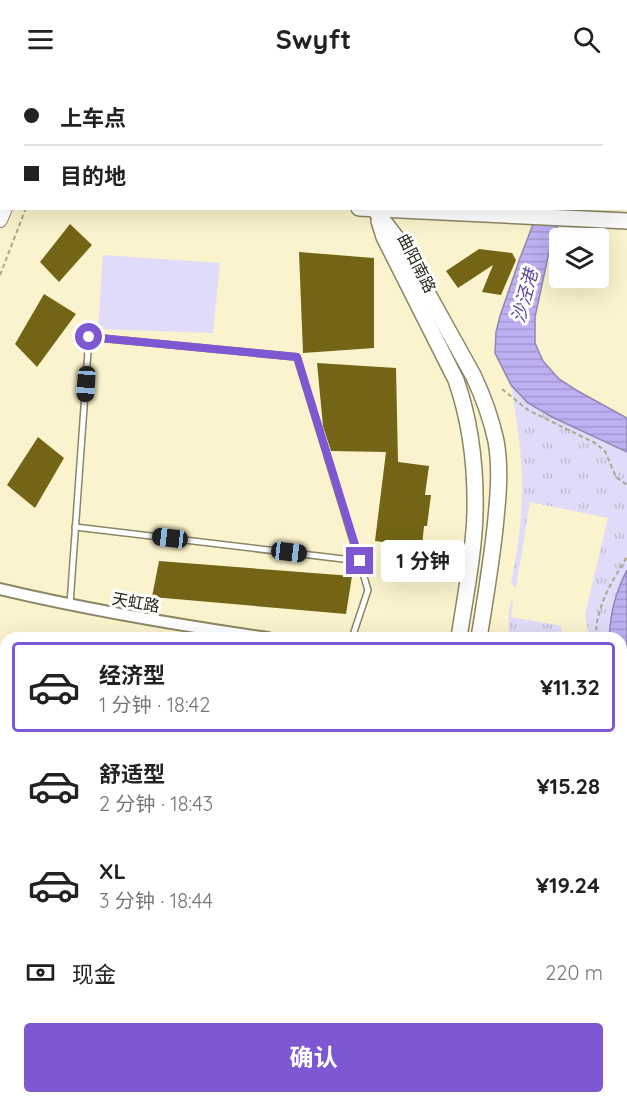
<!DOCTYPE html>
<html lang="zh">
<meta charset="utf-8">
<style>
:root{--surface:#fff;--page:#f2f2f2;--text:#222;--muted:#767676;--line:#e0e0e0;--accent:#7e58d2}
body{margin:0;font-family:Quicksand,"Noto Sans SC",sans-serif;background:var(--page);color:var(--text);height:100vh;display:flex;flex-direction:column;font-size:22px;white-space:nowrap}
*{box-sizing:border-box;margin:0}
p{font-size:20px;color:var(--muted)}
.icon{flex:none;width:33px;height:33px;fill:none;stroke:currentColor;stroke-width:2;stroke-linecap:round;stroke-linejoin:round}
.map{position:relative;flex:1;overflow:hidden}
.sheet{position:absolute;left:0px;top:554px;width:627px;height:472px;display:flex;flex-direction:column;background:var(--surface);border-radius:18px 18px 0 0;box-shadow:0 6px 24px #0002}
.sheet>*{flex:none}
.banner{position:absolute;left:0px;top:0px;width:627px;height:132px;box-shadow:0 6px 24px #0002;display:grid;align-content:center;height:132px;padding:0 24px;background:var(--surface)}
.tools{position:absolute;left:549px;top:150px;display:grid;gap:12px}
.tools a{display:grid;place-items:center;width:60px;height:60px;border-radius:6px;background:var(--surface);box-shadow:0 6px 24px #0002;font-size:30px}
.end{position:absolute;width:27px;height:27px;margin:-14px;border:8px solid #7e58d2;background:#fff;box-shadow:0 0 0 3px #fff}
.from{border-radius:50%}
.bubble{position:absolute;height:42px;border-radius:6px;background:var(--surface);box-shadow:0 6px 24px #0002;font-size:20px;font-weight:700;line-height:42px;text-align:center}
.car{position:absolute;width:18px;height:36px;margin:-18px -9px;border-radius:8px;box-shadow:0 0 4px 2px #0007;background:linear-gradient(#222 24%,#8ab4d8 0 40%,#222 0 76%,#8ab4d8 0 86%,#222 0)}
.banner b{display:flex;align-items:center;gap:21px;height:57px;font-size:22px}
.banner b+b{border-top:2px solid var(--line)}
.banner i{width:15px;height:15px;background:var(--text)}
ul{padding:10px 0 0;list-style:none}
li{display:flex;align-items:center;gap:18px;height:90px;margin:0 12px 9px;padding:0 12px;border:3px solid transparent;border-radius:6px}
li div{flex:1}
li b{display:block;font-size:22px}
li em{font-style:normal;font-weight:700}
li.on{border-color:var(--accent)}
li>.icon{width:54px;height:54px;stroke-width:1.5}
.pay{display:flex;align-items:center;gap:15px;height:66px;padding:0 24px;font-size:22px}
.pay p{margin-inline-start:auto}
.primary-button{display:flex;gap:12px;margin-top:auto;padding:12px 24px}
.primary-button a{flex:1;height:69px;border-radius:6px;background:var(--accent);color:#fff;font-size:24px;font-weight:700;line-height:69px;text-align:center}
header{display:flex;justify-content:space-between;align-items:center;height:78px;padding:0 24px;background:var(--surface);font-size:27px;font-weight:700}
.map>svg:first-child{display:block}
</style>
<header><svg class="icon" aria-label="menu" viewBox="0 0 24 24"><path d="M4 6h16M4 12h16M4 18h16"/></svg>Swyft<svg class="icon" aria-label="search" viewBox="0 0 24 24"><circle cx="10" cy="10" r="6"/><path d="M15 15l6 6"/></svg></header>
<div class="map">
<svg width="627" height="1025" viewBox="0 0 627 1025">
<defs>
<pattern id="park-tufts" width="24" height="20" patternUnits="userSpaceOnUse" patternTransform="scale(1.5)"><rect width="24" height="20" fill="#e0dbf8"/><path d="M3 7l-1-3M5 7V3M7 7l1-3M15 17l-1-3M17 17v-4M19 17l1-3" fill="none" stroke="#c0bcd4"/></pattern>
<pattern id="water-rules" width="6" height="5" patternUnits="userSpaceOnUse" patternTransform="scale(1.5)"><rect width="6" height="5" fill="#bfb0f4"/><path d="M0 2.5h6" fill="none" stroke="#a497d0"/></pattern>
</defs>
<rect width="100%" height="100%" fill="#faf3cd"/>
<!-- park -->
<g fill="url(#park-tufts)">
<path d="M511,307l17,18 24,14 75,35v118c-12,23 -16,42 -18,67h-20l-4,-23 23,-96 -78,-16 -14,86 -5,-5c9,-40 13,-83 10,-124 -2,-25 -6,-50 -10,-74z"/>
<path d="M511,523h2l-2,16 50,9 1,11h-53c0,-11 -2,-25 2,-36z"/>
</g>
<!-- pitch -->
<path fill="#e0dbf8" d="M103,177l117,8 -7,70 -115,-4z"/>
<!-- water -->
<g fill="url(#water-rules)" stroke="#9287b2" stroke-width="1.5">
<path d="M539,131h25l-13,34 -16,74v26l8,18 16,18 17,11 51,28v34l-75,-35 -24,-14 -17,-18 -16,-32 1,-21 4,-16 20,-58z"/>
<path d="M627,492v112l-6,-10v-34l-12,-1c2,-25 6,-44 18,-67z"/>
</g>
<!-- building -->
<g fill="#736515">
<path d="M70,146l22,21 -33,37 -19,-20z"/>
<path d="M479,171l33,4 4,7 -15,35 -19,-3 11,-27 -35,23 -12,-17z"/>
<path d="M299,174l75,6v90l-71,5z"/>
<path d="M44,216l32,20 -39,53 -22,-23z"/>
<path d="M317,285l79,5 2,94 31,4 -4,29h6l-4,31h-3l-2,21 -47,-6 11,-89 -55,-1 -8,-25z"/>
<path d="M38,359l26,21 -29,50 -28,-23z"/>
<path d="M159,483l193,15 -6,38 -194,-17z"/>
</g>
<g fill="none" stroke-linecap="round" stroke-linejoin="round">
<defs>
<g id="service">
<path d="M75,449l285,34"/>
<path d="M70,526l19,-267 208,20 71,233 -16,48"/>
</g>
<g id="minor">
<path d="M61,2v-2"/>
<path d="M369,2v-2"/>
<path d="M0,511c89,21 178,36 268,49"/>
<path d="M621,621l6,4"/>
<path d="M0,935h6"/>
<path d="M514,1020l1,5"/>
</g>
<path id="tertiary" d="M0,142l5,-12"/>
<g id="secondary">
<path d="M0,64l2,1"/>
<path d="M359,130l268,13"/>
<path d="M375,132l23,30 75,135c10,21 18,43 23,66 5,28 2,58 -1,87 -4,37 -10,73 -16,110"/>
<path d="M379,143l5,16 72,143c15,43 20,88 19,133 -1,41 -10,84 -16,125"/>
<path d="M539,1020l4,5"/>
<path d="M568,1020l5,5"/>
</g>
</defs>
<!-- service casing -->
<use href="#service" stroke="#8c8664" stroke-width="8"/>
<!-- minor casing -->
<use href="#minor" stroke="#8c8664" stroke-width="14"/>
<!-- tertiary casing -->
<use href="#tertiary" stroke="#8c8664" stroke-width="16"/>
<!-- secondary casing -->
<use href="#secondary" stroke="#8c8664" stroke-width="18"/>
<!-- path -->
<g stroke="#ada88a" stroke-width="2" stroke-dasharray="4.5 3" stroke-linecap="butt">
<path d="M569,2v-2"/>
<path d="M0,90l2,-1"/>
<path d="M0,197l26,-67"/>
<path d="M502,311l26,21 67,33 10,8 11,26 11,8"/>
<path d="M596,560c-1,-30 16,-57 31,-81"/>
<path d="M621,600h6"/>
<path d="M588,1020l6,5"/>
</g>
<!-- service -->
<use href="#service" stroke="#fff" stroke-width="5"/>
<!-- minor -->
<use href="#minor" stroke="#fff" stroke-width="10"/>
<!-- tertiary -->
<use href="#tertiary" stroke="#fff" stroke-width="14"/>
<!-- secondary -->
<use href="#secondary" stroke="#fff" stroke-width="15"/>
</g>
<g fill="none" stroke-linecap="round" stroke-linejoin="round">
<!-- route -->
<path stroke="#7e58d2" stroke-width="8" d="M89,259l208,20 63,204"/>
</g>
<g text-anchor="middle" stroke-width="6" stroke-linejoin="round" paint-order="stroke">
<!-- street labels -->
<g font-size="16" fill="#292618" stroke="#fff">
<text transform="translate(417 185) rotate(63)" y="6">曲阳南路</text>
<text transform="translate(136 524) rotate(10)" y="6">天虹路</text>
</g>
<!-- water labels -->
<g font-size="18" font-style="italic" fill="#5b4494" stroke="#fff">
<text transform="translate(525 218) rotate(-75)" y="6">沙泾港</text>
</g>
</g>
</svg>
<div class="tools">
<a><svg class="icon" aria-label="layers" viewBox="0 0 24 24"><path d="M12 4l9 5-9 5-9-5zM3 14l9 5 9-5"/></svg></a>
</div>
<i class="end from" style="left:89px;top:259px"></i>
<i class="end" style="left:360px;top:483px"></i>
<div class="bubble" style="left:381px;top:462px;width:84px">1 分钟</div>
<i class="car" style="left:86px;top:306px;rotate:184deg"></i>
<i class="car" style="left:170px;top:460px;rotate:277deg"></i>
<i class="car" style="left:289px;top:474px;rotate:97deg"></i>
<div class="banner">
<b><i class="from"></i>上车点</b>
<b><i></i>目的地</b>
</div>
<section class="sheet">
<ul>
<li class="on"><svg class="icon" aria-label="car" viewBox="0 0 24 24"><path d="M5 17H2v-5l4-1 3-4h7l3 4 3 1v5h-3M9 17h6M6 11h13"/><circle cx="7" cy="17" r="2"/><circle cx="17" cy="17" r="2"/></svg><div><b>经济型</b><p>1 分钟 · 18:42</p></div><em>¥11.32</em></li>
<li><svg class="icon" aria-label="car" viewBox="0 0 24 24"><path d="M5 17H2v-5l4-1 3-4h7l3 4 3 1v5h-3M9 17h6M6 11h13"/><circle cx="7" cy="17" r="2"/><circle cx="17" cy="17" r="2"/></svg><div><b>舒适型</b><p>2 分钟 · 18:43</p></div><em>¥15.28</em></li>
<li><svg class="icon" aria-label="car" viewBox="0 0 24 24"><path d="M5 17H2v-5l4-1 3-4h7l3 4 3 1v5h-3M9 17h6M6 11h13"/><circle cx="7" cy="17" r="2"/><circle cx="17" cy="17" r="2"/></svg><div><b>XL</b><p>3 分钟 · 18:44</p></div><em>¥19.24</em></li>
</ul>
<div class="pay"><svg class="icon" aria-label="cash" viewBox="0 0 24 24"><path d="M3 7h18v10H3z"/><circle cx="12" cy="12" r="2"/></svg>现金<p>220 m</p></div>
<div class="primary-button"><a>确认</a></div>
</section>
</div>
